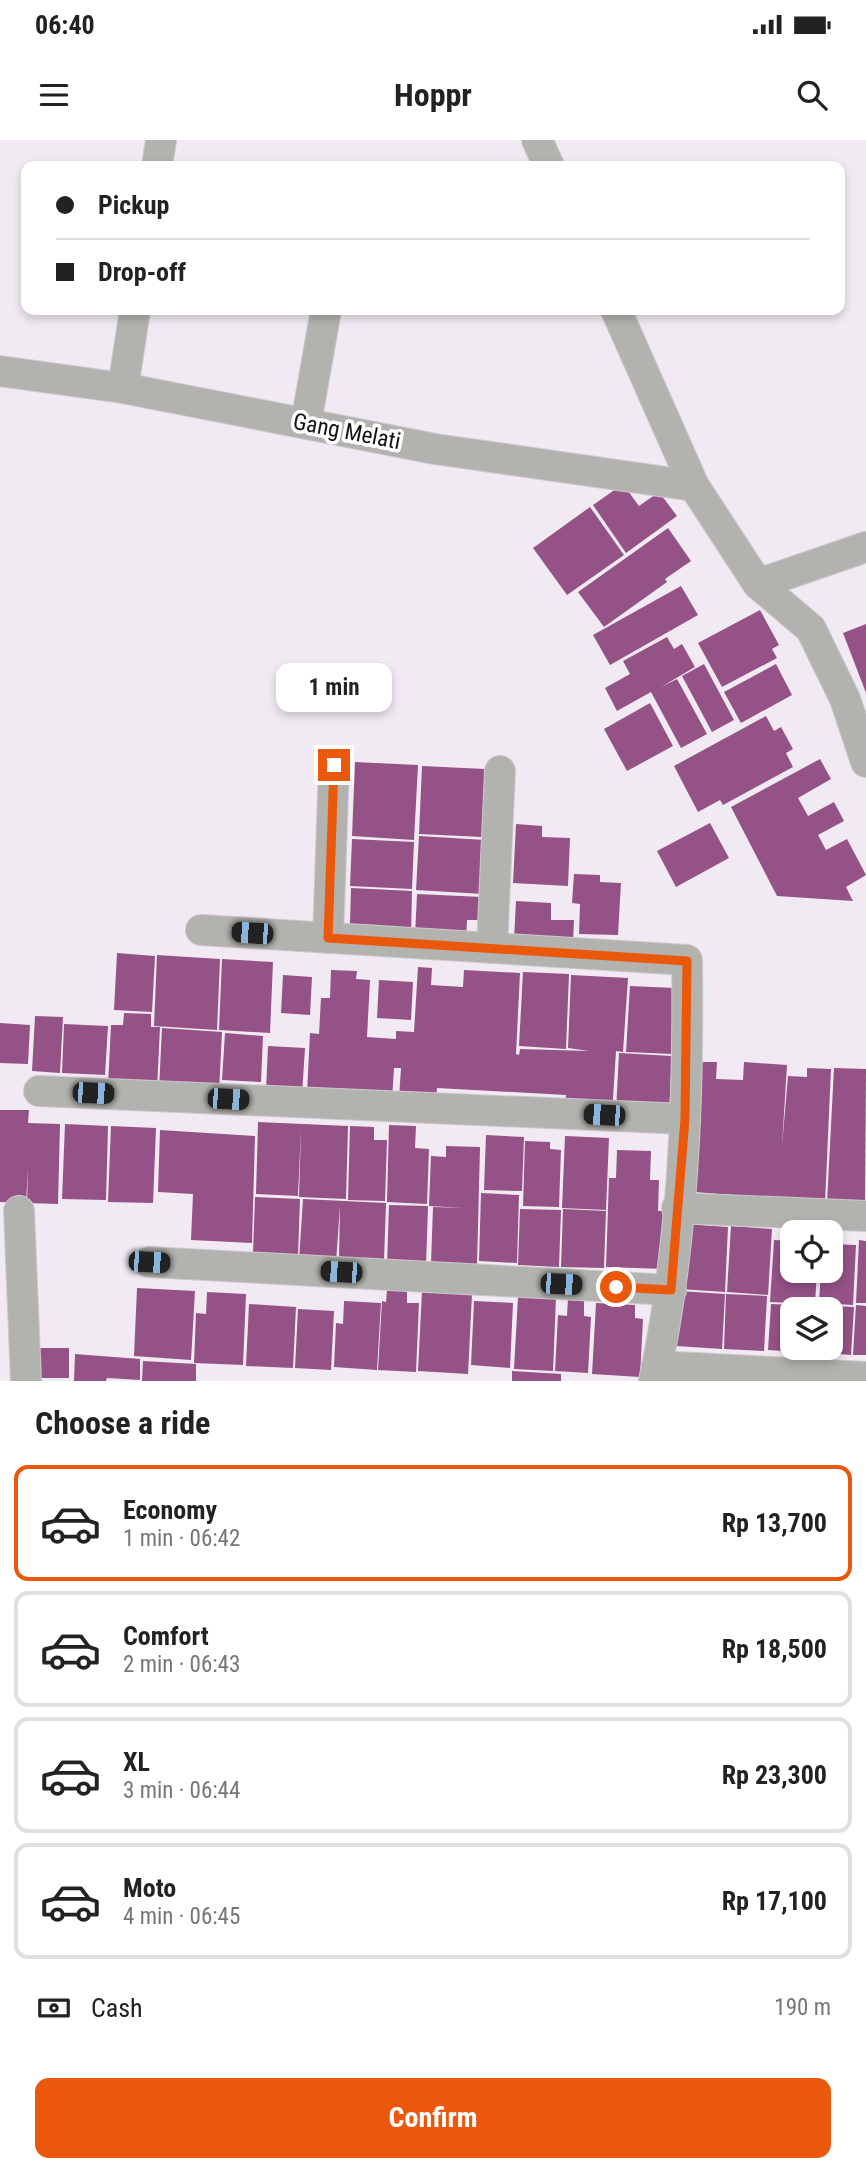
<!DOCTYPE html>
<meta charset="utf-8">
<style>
:root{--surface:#fff;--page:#f6f6f6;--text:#222;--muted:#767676;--line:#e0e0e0;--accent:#ea580c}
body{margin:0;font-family:"Roboto Condensed",sans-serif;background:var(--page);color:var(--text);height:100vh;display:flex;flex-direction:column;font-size:26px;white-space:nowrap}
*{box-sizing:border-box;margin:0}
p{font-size:23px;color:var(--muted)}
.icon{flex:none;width:38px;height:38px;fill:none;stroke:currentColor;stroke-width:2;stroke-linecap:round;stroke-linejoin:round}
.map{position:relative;height:1241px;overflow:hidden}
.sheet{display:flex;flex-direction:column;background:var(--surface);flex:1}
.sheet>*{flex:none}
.banner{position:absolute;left:21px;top:21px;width:824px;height:154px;border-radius:14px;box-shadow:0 4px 10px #0003;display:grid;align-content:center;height:154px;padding:0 35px;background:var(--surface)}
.controls{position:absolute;left:780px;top:1080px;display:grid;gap:14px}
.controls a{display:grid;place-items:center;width:63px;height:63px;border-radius:14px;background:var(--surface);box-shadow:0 4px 10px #0003;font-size:35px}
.end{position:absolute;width:32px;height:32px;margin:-16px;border:9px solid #ea580c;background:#fff;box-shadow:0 0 0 4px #fff}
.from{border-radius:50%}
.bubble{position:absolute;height:49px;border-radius:14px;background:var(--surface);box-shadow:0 4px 10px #0003;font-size:23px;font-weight:700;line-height:49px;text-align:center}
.car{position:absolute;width:21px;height:42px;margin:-21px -10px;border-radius:9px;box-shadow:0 0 5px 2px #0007;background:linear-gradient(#222 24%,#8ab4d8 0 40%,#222 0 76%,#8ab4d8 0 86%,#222 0)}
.banner b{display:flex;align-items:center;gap:24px;height:66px;font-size:26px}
.banner b+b{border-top:2px solid var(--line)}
.banner i{width:18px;height:18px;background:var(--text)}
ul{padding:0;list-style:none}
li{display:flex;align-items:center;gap:21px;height:116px;margin:0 14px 10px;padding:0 21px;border:4px solid var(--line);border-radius:14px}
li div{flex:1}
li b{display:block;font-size:26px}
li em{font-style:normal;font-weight:700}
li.current{border-color:var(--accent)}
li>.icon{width:63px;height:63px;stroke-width:1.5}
h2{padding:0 35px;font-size:32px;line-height:84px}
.pay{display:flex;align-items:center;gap:18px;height:77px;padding:0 35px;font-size:26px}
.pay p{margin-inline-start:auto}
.button{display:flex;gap:14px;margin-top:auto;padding:14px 35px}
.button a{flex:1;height:80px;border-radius:14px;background:var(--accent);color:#fff;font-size:28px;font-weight:700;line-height:80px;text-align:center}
.status{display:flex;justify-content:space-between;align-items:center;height:49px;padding:0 35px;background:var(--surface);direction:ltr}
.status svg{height:19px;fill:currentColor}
header{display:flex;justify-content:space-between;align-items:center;height:91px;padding:0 35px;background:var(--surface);font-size:32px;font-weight:700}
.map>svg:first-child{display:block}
</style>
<div class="status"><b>06:40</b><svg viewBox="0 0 49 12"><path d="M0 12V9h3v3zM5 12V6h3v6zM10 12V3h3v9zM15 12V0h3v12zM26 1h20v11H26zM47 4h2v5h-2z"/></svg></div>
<header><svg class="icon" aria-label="menu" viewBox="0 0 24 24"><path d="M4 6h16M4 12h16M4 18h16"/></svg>Hoppr<svg class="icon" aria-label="search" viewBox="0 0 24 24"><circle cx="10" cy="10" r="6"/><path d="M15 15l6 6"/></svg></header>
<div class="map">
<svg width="866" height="1241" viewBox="0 0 866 1241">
<rect width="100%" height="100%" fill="#f2eaf3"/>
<!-- building -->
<g fill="#955286">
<path d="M623,344l16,22 20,-14 18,24 -51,37 -33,-48z"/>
<path d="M590,367l34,48 -57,40 -34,-47z"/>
<path d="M668,388l23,33 -26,18 2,3 -63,45 -26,-35z"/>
<path d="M681,446l17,29 -88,50 -17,-30z"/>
<path d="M760,470l19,35 -7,4 5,9 -55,29 -24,-44z"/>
<path d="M866,484v69l-23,-60z"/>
<path d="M667,497l7,12 8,-5 13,23 -34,20 16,-8 30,55 -26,14 -30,-56 -34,19 -12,-23 25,-14 -7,-13z"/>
<path d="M704,524l30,56 -22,12 -30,-56z"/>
<path d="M776,524l16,31 -51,28 -17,-31z"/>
<path d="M650,563l23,43 -46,25 -23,-42z"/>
<path d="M766,576l8,15 7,-4 12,22 -7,4 7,14 -70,38 -3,-5 -22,12 -24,-46z"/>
<path d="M820,619l11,20 -33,19 10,18 26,-14 10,19 -26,14 8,15 21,-11 19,36 -20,12 7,14 -76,-5 -46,-89z"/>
<path d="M355,622l63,3 -4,75 -62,-4z"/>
<path d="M422,626l63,3 -3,68 -63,-3z"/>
<path d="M710,683l19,35 -53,29 -19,-36z"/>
<path d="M516,684l26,2v11l28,1 -2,48 -55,-3z"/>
<path d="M419,696l66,4 -2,54 -67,-4z"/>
<path d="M352,699l62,3 -2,47 -62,-3z"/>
<path d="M574,734l26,1v7l21,1 -3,52 -39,-1 1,-30 -8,-1z"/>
<path d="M351,748l61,3 -1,46 -36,-2 1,-10 -26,-1z"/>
<path d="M417,754l65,3 -1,23h-14l-1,19 -51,-3z"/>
<path d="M516,761l35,2v17h23l-1,22 -59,-3z"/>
<path d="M117,813l38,3 -3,56 -38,-2z"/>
<path d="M157,815l63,4 -3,71 -63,-4z"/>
<path d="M222,819l51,3 -3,71 -51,-3z"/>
<path d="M418,827l14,1 -1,17 32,2 1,-17 56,3 -4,81 3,1 1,-6 69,2 -21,-3 3,-73 57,3 -5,74 -7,-1 -4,63 -47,-3 1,-16 -129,-7 -1,12 -37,-2 2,-30h-7l-2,32 -85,-7 3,-60 9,1 2,-36h9l1,-28 26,1 -1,8 14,1 -3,57 29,2v-8l18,1z"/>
<path d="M523,832l46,2 -3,75 -47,-3z"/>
<path d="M283,835l29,2 -2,38 -29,-2z"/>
<path d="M379,840l34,2 -2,38 -34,-2z"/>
<path d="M630,846l45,2 -3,66 -46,-2z"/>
<path d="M124,873l27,1v13h9l-3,62 -49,-3 3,-61h12z"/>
<path d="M35,876l28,1 -3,56 -28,-2z"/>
<path d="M0,883l30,2 -2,39 -28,-1z"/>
<path d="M64,884l44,2 -3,49 -43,-2z"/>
<path d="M162,888l60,4 -3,60 -60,-3z"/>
<path d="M225,893l38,3 -2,46 -39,-2z"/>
<path d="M268,906l37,2 -3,46 -36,-3z"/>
<path d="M619,913l53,3 -3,58 -53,-3z"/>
<path d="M700,922h17l-1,17 27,1 1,-18 43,3 -5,81 6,-70 19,1v-9l24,1 -6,134 -130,-11z"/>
<path d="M834,928l32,1 -1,136 -38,-2z"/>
<path d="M0,970h29l-1,13 32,1 -2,80 -31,-1 1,-35 -2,35 -26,-1z"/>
<path d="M258,982l90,4 -2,73 -47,-2 2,-69 -3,68 -42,-2z"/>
<path d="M65,984l43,2 -2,74 -44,-1z"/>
<path d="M389,985l27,1 -1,22 14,1 -2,55 -40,-2z"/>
<path d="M111,986l45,2 -3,75 -45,-1z"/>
<path d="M350,986l24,1v13h13l-2,61 -37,-1z"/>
<path d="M160,990l95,6 -3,107 -61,-3 2,-46 -35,-2z"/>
<path d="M486,995l38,2 -2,54 -38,-1z"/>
<path d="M565,996l44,2 -3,72 -44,-2z"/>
<path d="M525,1001l25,1v7l11,1 -2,57 -36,-1z"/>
<path d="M446,1006l34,1 -3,118 -46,-1 2,-57 31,1 -35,-2 2,-50 15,1z"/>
<path d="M617,1010l34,1 -1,29h9l-1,31h8l-2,58 -58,-2 3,-89h7z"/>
<path d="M481,1053l38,2 -2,68 -38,-2z"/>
<path d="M255,1057l45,2 -2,57 -45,-3z"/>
<path d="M303,1059l83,4 -2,58 -45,-2 1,-54 -4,58 -37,-3z"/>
<path d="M389,1065l39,1 -2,60 -39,-2z"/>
<path d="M520,1069l41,1 -2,57 -41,-2z"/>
<path d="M563,1069l43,2 -2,57 -43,-1z"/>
<path d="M684,1084l44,3 -3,65 -45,-3z"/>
<path d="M731,1086l41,3 -4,66 -41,-3z"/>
<path d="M774,1100l19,1v29h24l-2,34 -45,-2z"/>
<path d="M859,1100l7,1v62h-10z"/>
<path d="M831,1104l25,1 -3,60 -34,-2 2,-33h10z"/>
<path d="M137,1148l58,3 -4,69 -57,-4z"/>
<path d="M387,1150l20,1v12h12l-3,69 -38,-2 4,-69 4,1z"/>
<path d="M422,1151l50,3 -4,80 -50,-3z"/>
<path d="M679,1151l46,3 -3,55 -46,-3z"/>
<path d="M207,1152l39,2 -3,71 -49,-2 2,-50 10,1z"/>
<path d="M726,1154l41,2 -3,55 -40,-2z"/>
<path d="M518,1157l38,1 -3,73 -39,-2z"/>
<path d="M568,1158l16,1v17l7,1 -3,56 -33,-2 3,-56 9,1z"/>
<path d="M344,1161l37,2 -4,67 -43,-3 2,-44 7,1z"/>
<path d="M474,1161l39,2 -3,65 -39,-3z"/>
<path d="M596,1163l39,2v13l8,1 -3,58 -48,-3z"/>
<path d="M249,1164l47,3 -3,61 -47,-2z"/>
<path d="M771,1164l44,2v3h-22v39h20v5l-45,-3z"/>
<path d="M819,1165l35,2 -3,48 -35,-3v-4h15v-39h-12z"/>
<path d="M856,1165l10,1v49h-13z"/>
<path d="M298,1169l36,2 -3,59 -36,-2z"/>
<rect x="36" y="1208" width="33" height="30"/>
<path d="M75,1214l65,5v21l-33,-2 -1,3h-32z"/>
<path d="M143,1221l53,3v17h-54z"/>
<path d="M512,1231l49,3v7h-49z"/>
</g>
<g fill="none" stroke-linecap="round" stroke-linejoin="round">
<defs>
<g id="minor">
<path d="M537,0l12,26"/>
<path d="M157,26l4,-26"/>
<path d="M616,170l78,176 64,98 53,45 34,70 21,63"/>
<path d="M0,231l123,17 312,61 259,37"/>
<path d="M123,248l12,-78"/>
<path d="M306,283l20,-113"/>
<path d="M758,444l108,-37"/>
<path d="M201,790l486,30c2,140 -4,284 -33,421"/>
<path d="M328,798l6,-173"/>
<path d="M492,808l8,-177"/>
<path d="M39,951l646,28"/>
<path d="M677,1068l189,8"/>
<path d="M19,1071l7,170"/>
<path d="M149,1122l522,28"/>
<path d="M657,1226l209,11"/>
</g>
</defs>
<!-- minor casing -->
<use href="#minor" stroke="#cfc8cf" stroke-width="32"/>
<!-- minor -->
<use href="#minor" stroke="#b2b3ae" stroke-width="30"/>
</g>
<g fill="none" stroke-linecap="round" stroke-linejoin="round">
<!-- route -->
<path stroke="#ea580c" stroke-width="9" d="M334,625l-6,173 359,23 -2,158 -14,171 -55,-3"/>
</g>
<g text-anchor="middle" stroke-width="7" stroke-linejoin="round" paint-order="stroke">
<!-- street labels -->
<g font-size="23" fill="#151315" stroke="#fff">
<text transform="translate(347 291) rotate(11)" y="8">Gang Melati</text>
</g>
</g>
</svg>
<div class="controls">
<a><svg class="icon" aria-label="locate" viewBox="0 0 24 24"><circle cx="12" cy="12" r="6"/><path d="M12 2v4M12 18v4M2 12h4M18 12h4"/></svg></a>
<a><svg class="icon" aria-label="layers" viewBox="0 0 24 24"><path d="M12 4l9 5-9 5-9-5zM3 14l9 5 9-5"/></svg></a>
</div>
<i class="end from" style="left:616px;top:1147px"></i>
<i class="end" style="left:334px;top:625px"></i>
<div class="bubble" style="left:276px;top:523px;width:116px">1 min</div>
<i class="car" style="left:252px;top:793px;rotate:274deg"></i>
<i class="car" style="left:93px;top:953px;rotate:92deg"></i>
<i class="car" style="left:228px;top:959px;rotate:93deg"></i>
<i class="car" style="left:604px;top:975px;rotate:273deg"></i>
<i class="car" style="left:149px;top:1122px;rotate:93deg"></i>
<i class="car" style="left:341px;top:1132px;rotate:273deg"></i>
<i class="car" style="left:561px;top:1144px;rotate:93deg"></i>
<div class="banner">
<b><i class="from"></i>Pickup</b>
<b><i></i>Drop-off</b>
</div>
</div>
<section class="sheet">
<h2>Choose a ride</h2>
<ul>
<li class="current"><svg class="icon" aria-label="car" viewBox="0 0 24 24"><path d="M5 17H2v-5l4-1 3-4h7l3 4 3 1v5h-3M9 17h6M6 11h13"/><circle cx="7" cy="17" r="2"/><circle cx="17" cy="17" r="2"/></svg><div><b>Economy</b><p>1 min · 06:42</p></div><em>Rp 13,700</em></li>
<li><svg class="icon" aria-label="car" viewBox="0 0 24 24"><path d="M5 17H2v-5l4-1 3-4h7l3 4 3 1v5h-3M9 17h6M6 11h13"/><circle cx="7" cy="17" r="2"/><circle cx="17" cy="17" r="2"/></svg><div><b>Comfort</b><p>2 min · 06:43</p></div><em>Rp 18,500</em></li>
<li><svg class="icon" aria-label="car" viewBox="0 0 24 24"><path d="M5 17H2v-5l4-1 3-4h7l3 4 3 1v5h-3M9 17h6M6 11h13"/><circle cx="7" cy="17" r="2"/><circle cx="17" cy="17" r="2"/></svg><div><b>XL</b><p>3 min · 06:44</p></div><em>Rp 23,300</em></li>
<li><svg class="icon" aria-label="car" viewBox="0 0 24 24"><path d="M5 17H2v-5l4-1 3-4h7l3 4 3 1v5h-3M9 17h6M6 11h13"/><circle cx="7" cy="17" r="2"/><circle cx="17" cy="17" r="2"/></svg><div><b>Moto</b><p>4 min · 06:45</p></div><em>Rp 17,100</em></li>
</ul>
<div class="pay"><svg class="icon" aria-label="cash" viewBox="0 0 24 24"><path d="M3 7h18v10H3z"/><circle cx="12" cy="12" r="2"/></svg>Cash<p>190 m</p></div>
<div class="button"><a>Confirm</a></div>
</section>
